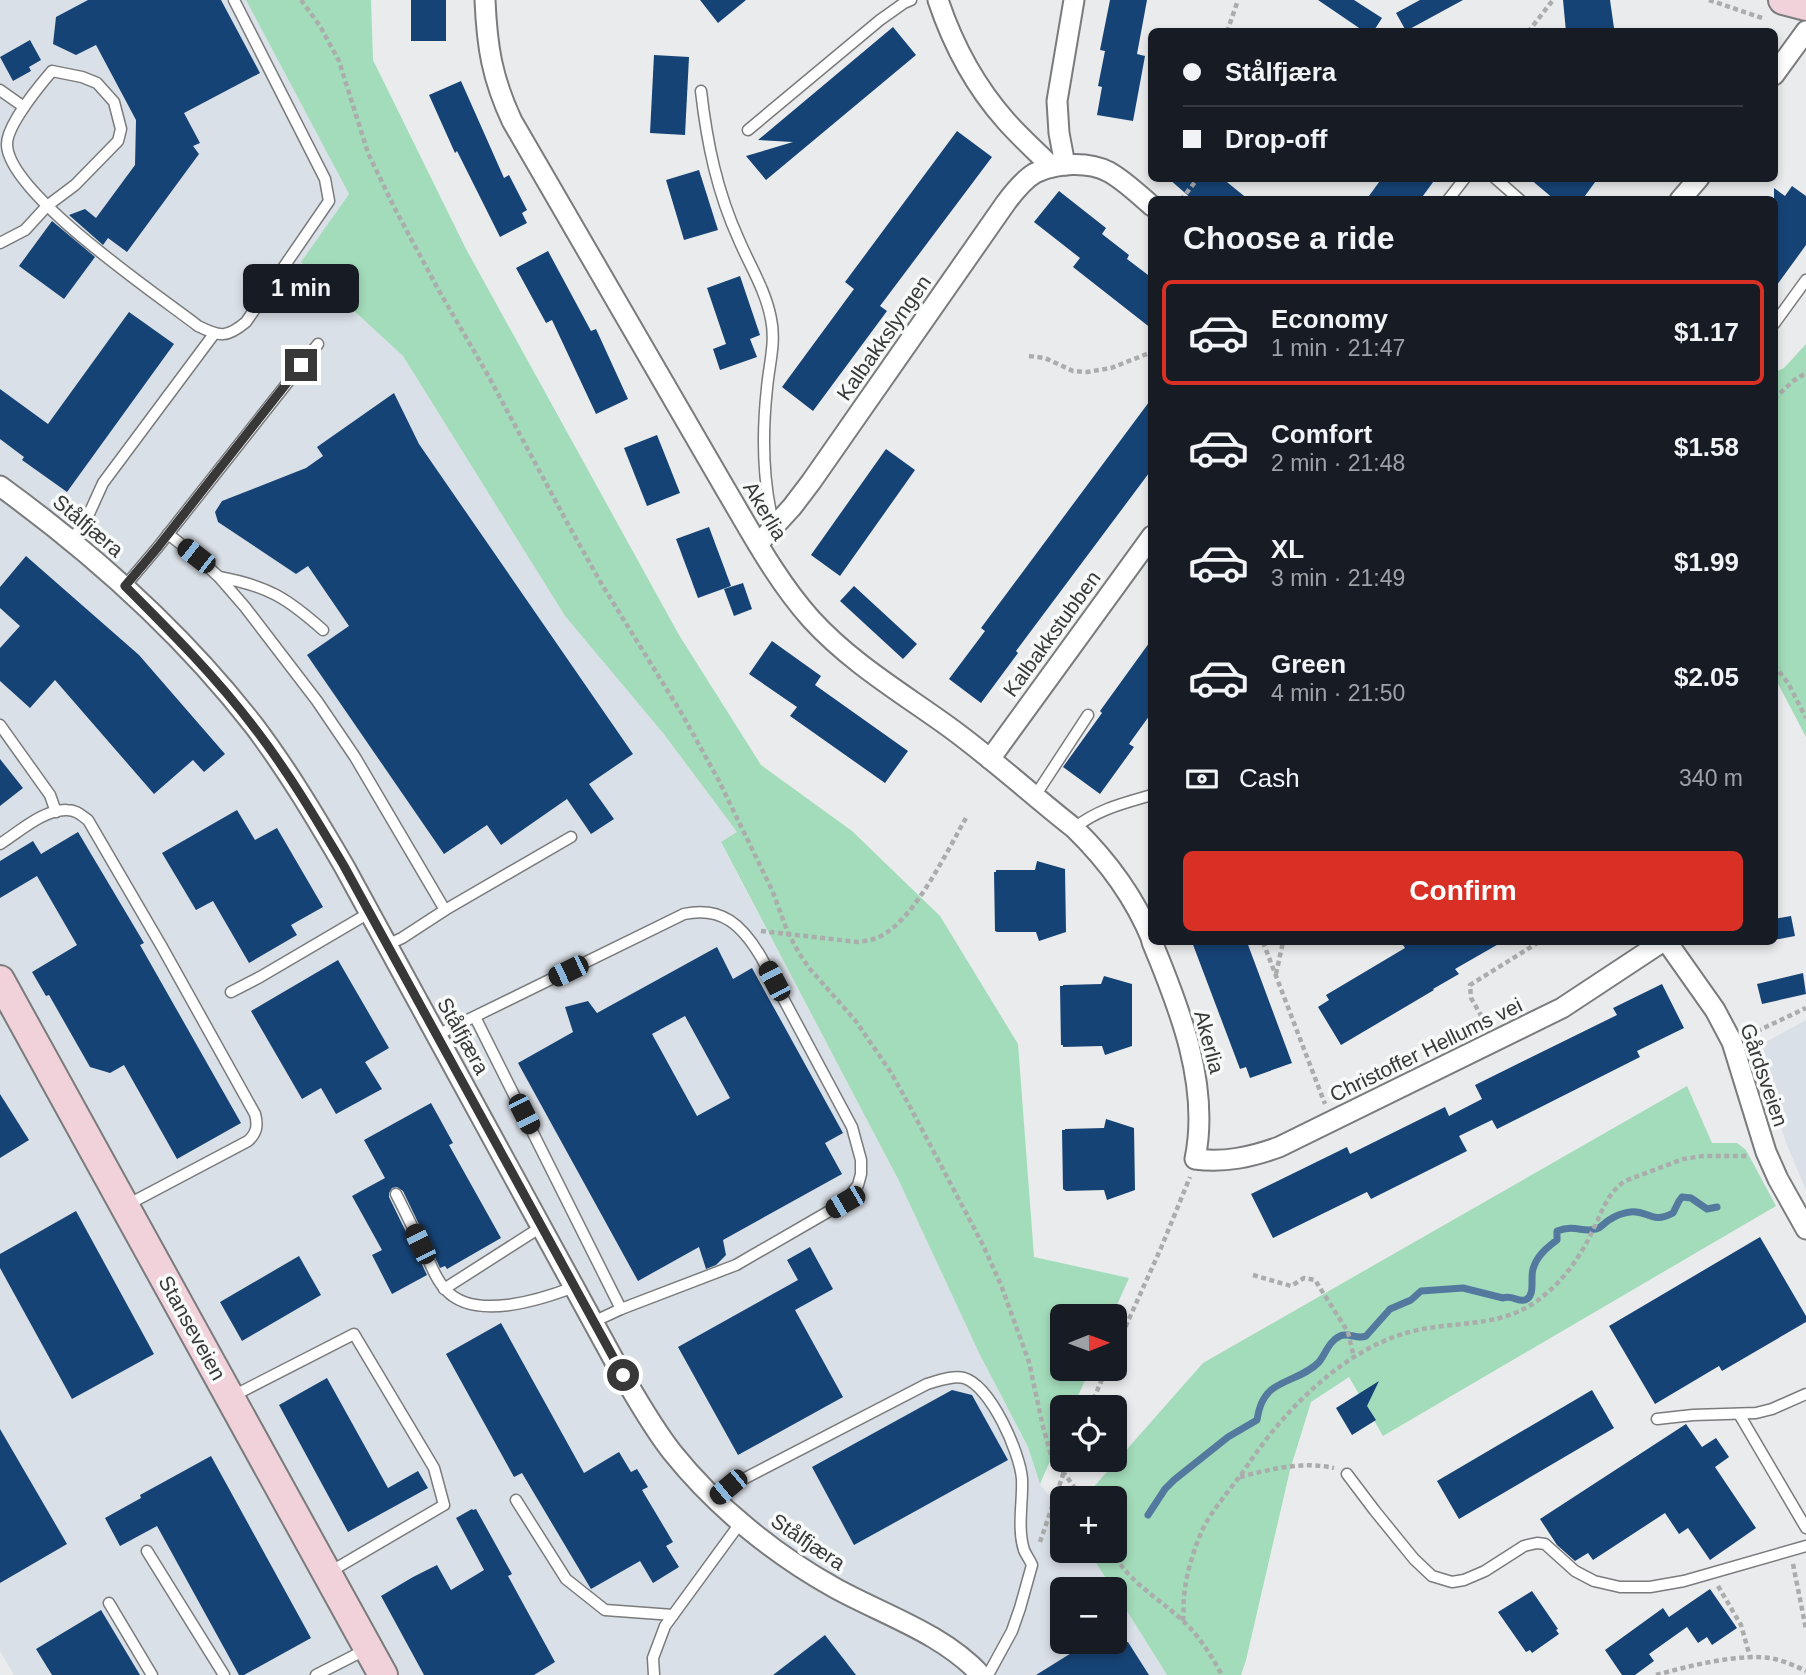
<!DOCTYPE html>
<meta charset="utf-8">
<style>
:root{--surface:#171b24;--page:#242831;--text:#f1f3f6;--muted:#9ea1a6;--line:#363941;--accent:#d93025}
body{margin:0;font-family:Arial,sans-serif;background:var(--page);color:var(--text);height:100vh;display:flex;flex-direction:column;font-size:26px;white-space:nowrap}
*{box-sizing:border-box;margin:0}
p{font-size:23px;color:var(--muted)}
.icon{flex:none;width:38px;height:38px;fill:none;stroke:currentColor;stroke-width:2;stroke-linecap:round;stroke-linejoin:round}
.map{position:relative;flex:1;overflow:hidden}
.side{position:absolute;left:1148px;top:196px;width:630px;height:749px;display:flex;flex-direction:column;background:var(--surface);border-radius:10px;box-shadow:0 4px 10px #0003}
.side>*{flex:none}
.top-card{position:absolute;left:1148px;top:28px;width:630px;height:154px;border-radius:10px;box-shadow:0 4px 10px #0003;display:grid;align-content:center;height:154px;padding:0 35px;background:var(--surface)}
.needle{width:46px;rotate:89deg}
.tools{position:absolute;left:1050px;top:1304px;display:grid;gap:14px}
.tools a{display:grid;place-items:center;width:77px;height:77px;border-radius:10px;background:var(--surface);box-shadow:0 4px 10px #0003;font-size:35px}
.end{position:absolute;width:32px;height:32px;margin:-16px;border:9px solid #383838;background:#fff;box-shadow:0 0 0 4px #fff}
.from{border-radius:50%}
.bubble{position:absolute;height:49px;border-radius:10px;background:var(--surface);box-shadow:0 4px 10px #0003;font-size:23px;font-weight:700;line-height:49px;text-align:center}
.car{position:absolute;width:21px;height:42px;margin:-21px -10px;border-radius:9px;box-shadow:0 0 5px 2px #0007;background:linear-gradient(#222 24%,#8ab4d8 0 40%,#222 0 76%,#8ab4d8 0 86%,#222 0)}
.top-card b{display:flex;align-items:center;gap:24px;height:66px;font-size:26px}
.top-card b+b{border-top:2px solid var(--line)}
.top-card i{width:18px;height:18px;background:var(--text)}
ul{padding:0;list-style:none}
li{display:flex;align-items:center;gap:21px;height:105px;margin:0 14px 10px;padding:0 21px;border:4px solid transparent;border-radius:10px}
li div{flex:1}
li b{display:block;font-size:26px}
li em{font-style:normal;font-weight:700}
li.active{border-color:var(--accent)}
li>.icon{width:63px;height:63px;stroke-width:1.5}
h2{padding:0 35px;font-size:32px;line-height:84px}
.pay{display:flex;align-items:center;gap:18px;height:77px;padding:0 35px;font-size:26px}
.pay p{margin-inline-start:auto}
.primary-button{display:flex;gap:14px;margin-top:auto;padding:14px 35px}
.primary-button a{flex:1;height:80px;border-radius:10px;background:var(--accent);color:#fff;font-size:28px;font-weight:700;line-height:80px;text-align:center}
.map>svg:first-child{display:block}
</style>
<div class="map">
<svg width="1806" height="1675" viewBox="0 0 1806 1675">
<rect width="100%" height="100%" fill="#eaebec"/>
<!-- built -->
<g fill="#dae0e7">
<path d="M0,0h246l103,194 -48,68 102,94 162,260 98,117 74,99 -16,11 177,336 82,176 48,92 12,37 22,28v38l26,1 25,38h-51v53h53v-50l52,83h-1153l-14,-24z"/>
<path d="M1806,1020v170l-19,-45 -32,-97z"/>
</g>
<!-- green -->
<g fill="#a3dcba">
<path d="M246,0h125l2,60 93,189 213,386 82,130 91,66 88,85 78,128 16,213 95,21 -17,38h-50v52l28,1 -17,38h-11v26l-22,51 -12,-37 -48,-92 -82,-176 -177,-337 16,-10 -74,-99 -98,-117 -162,-260 -102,-94 48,-68z"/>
<path d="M1806,344v393l-31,-59v-306l9,-4z"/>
<path d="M1687,1086l25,57h25l9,7 30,56 -393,230 -34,-59 -38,25 -21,68 -44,190 -5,15h-74l-52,-83v-3h-2l-25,-38 27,-1v-52h-31l119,-135z"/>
</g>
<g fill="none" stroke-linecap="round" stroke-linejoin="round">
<!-- stream -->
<path stroke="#54799f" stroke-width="7" d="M1148,1515l17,-26 9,-9 54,-43 29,-17c2,-12 5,-22 14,-30 14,-11 35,-14 48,-28 7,-9 10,-21 21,-26 9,-4 17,4 26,0l24,-27 21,-9 10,-9 42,-3 40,10c9,-3 15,4 22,2 11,-4 5,-22 8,-31 4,-14 14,-21 24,-29v-9c19,-7 25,2 39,-2 5,-1 8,-6 13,-9 6,-4 14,-7 21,-8 17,-3 21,13 43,1l6,-12 3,-4 9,1 16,11 10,-2"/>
</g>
<!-- building -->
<g fill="#164375" fill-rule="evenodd">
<path d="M88,0h133l39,73 -76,40 16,30 -7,3 6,8 -72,98 -19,-14 -5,7 -34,-30 16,-6 11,9 39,-53 1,-45 -40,-75 -20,10 -23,-11 3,-27z"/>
<rect x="411" y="0" width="35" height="41"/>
<path d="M700,0h46l-28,23z"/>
<path d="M1110,0h37l-10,54 8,2 -12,65 -36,-6 5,-28 -4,-1 7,-35 -5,-1z"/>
<path d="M1318,0h36l28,18 -9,14h-8z"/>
<path d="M1420,0h43l-57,31 -10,-18z"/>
<path d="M1563,0h47l4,28 -29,4h-19z"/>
<path d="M893,27l23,28 -150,125 -20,-24 47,-14 -35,-2z"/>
<path d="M30,40l11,20 -12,7 2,4 -18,10 -13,-24z"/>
<path d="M654,55l35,2 -4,78 -35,-2z"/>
<path d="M461,81l43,97 5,-3 18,35 -5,3 5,10 -27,14 -43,-86 -2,2 -26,-58z"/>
<path d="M957,131l35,26 -112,149 7,5 -74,100 -31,-24 72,-98 -9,-7z"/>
<path d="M699,170l19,60 -34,10 -18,-60z"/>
<path d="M1168,178h54l27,22h-56z"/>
<path d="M1382,178h54l-16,22h-54z"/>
<path d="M1529,178h69l-16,22h-27z"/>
<path d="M1792,186l14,10v49l-32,44v-101l11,8z"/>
<path d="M1059,191l47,37 -4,6 27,21 -2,4 25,19v51l-79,-62 7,-9 -46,-36z"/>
<path d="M52,221l43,36 -31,42 -45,-33z"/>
<path d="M548,251l43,80 5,-2 32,70 -32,15 -44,-94 -6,3 -30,-55z"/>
<path d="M740,276l20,59 -10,4 7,18 -37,13 -7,-21 13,-5 -19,-56z"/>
<path d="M129,312l45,32 -107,148 -45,-32 2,-3 -24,-18v-50l48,35z"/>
<path d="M394,393l25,51 214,310 -44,30 25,35 -23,15 -24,-35 -66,46 -14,-20 -43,29 -137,-199 42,-29 -41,-60 -12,8 -78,-52 -3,-10 7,-11 84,-33 17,-12 -6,-9z"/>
<path d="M1152,398v71l-136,182 2,2 -37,50 -32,-24 36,-48 -4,-3z"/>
<path d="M657,435l23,58 -33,13 -23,-58z"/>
<path d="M886,449l29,21 -75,106 -29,-21z"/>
<path d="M709,527l22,59 -33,12 -22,-59z"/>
<path d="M26,556l113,99 86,99 -21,18 -11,-12 -39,34 -99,-114 -25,28 -30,-27v-33l20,-22 -20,-18v-21z"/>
<path d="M743,583l9,26 -18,7 -10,-27z"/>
<path d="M854,586l63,58 -14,15 -63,-58z"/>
<path d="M1152,639v73l-23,32 5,3 -34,47 -37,-27 39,-54 -2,-2z"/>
<path d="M772,641l49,35 -6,9 93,66 -23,32 -95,-67 7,-9 -48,-33z"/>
<path d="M0,759l23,29 -23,18z"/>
<path d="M237,810l18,30 22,-12 46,79 -32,18 6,10 -48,28 -36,-62 -17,9 -34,-57z"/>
<path d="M78,832l66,111 -4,2 101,178 -64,36 -53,-94 -14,8 -20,-6 -41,-72 -3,1 -14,-24 45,-27 -40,-69 -37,22v-37l33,-20 8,13z"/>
<path d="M1037,861l28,8 1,63 -27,9 -3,-9h-39l-2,-1 -1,-59h2v-2h39z"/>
<path d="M1791,916l4,20 -21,4v-21z"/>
<path d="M1192,942h55l45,121 -42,15 -4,-11 -6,2z"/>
<path d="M1401,942h101l-47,27 4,5 -26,15 1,1 -93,55 -23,-38 11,-7 -3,-5 79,-47z"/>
<path d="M717,947l16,32 19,-11 91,165 -18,10 17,31 -119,66 3,15 -10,10 -10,4 -7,-22 -61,34 -120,-218 55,-31 -8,-25 23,-6 9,12zM685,1016l45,82 -33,18 -45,-82z"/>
<path d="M338,960l51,88 -24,14 17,27 -46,25 -15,-26 -19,11 -51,-88z"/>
<path d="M1803,973l3,21 -44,10 -5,-20z"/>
<path d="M1104,976l28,8v62l-27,9 -3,-9 -39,1v-2h-2l-1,-59h3v-1l38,-1z"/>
<path d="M1662,984l22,44 -47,23 3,6 -143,72 -5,-9 -33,16 8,15 -96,48 -4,-7 -94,46 -22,-44 96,-47 3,7 95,-47 4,9 33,-17 -7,-14 142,-70 -4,-7z"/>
<path d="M0,1094l29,46 -29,18z"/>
<path d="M431,1103l22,40 -4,2 52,93 -54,31 -2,-3 -5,2 -37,-77 -6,-4 -5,1 -3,5v4l38,78 -35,19 -20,-39 10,-5 -30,-54 33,-18 -21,-38z"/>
<path d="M1106,1119l28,9 1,62 -28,10 -3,-10 -38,1 -3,-2 -1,-59h3v-1l39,-1z"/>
<path d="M76,1211l78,143 -82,45 -72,-131v-14z"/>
<path d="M1760,1237l46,79v6l-84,49 -3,-5 -64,38 -46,-78z"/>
<path d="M810,1247l23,42 -38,21 48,87 -105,58 -60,-108 120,-67 -11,-20z"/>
<path d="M299,1256l22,39 -79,46 -22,-39z"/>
<path d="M501,1323l83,150 35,-21 12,20 6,-3 11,18 -6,3 31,52 -7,4 13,21 -26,16 -13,-22 -49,28 -69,-116 -8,4 -68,-123z"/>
<path d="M327,1378l61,110 30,-17 10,17 -80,44 -69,-127z"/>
<path d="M1379,1381l-12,25 9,14 -24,15 -16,-27z"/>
<path d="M952,1390l20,5 36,65 -154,85 -42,-78z"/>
<path d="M1592,1390l22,38 -155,91 -22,-38z"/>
<path d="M1686,1424l16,23 14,-9 13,19 -14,10 41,61 -46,32 -22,-32 -9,6 -14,-21 -72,47 -5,-7 -13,8 -18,-16 -17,-26z"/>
<path d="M0,1429l67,115 -67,39z"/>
<path d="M211,1456l100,182 -67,37h-5l-82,-149 -37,20 -15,-28 36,-20 -1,-3z"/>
<path d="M472,1509l1,1 3,-1 36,65 -4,2 47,86 -21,13h-110l-43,-79 32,-19 24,-12 14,25 33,-20 -28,-52z"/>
<path d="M1710,1589l27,39 -25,17 -5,-8 -9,6 -11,-16 -38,27 5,7 -19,14h-13l-17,-25 58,-42 6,9z"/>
<path d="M1532,1591l26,38 -2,1 3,4 -27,19 -2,-3 -4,2 -28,-40z"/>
<path d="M101,1610l39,65h-88l-16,-26z"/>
<path d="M825,1635l31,40h-83z"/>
<path d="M1089,1642h39l21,33h-113z"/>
</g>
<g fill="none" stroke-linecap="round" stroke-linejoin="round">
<defs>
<g id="lane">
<path d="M0,90l24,17"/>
<path d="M701,91c6,52 16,101 38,149 11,26 27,51 32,79 5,23 -2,46 -4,69 -5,46 -5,92 7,138"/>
<path d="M748,130l132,-110 24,-17 7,-3"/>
<path d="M1495,178l25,22"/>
<path d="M1448,200l17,-22"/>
<path d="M0,243l25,-13 22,-24 28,-21 43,-44 3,-12 -7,-27 -17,-19 -15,-6 -30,-6c-12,14 -45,54 -45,73 0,49 151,151 191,182 22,11 29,12 48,-4l83,-121 -4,-22 -91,-179"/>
<path d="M1774,324l32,-44"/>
<path d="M168,534l28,22 23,21 26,30 72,94 38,56 90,153"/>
<path d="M70,539l13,-12 20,-44 111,-149"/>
<path d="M219,577c49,9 68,21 104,53"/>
<path d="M125,586l33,-39 160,-203"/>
<path d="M0,725l50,70 6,17"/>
<path d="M1035,796l53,-81"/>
<path d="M1074,828c25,-19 47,-24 78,-33"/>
<path d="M0,844c19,-12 44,-35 67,-34 9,0 14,5 21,10l74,127 93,167c3,11 2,19 -7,27l-121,64"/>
<path d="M387,945l15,-7 43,-28 126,-73"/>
<path d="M231,992l29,-15 109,-64"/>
<path d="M475,1017l146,292"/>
<path d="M437,1035l247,-121c38,-8 58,11 77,43l91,170 9,33v14l-3,11 -13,17 -109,63 -115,44 -28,13"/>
<path d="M396,1194c10,19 19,39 29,58 6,13 11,28 21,38 28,31 94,10 128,-3"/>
<path d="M444,1289l97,-62"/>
<path d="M233,1396l121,-62 80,134 10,37 -116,68"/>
<path d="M1739,1414l67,114"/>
<path d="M1657,1419l36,-4 63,-2 16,-4 34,-15"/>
<path d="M1347,1474l28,37 39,48 18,17 20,6 12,-2 21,-9 39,-25 13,-3 8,1 30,27 19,10 26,6h30l34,-6 122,-35"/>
<path d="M714,1499l14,-12 199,-103c11,-3 26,-9 37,-6 27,8 56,75 58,101 1,23 -5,49 2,71 2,5 6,10 8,15l-12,43 -8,23 -24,44"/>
<path d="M516,1500l50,79 39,31 68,5"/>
<path d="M147,1551l77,124"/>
<path d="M109,1603l43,72"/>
<path d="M316,1675l49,-25"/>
<path d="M654,1675l-1,-17 12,-32 76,-104"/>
</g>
<g id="street">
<path d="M485,0c2,47 7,78 27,121l214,369c26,44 51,91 85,129 40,44 91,74 138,108 44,32 83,68 125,101 34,33 60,68 78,112"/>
<path d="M938,0c15,45 37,86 68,121 14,16 31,31 46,46"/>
<path d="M1774,75l32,-44"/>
<path d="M1065,165l-6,-32 -2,-32 17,-101"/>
<path d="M1680,200l19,-22"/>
<path d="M0,486c95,69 183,148 255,241 33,44 61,91 89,139l271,496c18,30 35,62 57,90 44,55 102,102 163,136 49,27 107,45 146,87"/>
<path d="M758,544l34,-37 19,-25 194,-278c8,-11 18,-24 30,-31 21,-10 53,-12 74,-1 16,9 29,22 43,34"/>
<path d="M990,759l162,-223"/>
<path d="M1152,942c28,67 58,144 43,217 30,4 56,-2 84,-12l283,-139 100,-66"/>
<path d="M1667,942l48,68 17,32 34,110 12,27 28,50"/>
</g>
<g id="secondary">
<path d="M1783,0l23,6"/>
<path d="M0,980l383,695"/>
</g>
</defs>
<!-- lane casing -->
<use href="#lane" stroke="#7a7b7c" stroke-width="13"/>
<!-- street casing -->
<use href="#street" stroke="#7a7b7c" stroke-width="23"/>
<!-- secondary casing -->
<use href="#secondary" stroke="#7a7b7c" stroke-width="32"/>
<!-- path -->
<g stroke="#abacac" stroke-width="4.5" stroke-dasharray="5 3.5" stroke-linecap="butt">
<path d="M301,0l19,26 19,35 29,92 26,54 44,82 51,88 80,149 32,57 81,131 37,67 53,109 16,43 11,20 10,15 46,52 35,51 18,32 75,142 18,40 28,77 14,65 8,28 31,43"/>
<path d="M1709,0l56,19"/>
<path d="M1227,32l11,-32"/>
<path d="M1528,32l25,-32"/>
<path d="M1181,200l17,-22"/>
<path d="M1029,356l16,2 28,13 14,1 24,-4 41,-16"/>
<path d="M1774,399l19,-18 13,-8"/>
<path d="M1774,665l14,18 18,35"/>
<path d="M761,931l97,11c7,-1 14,-2 21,-5 35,-16 68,-86 87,-119"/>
<path d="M1263,942l62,162"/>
<path d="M1276,974l7,-32"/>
<path d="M1486,1024l-15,-26 -1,-13 69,-43"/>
<path d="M1749,1035l57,-27"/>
<path d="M1253,1275l38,11 13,-8 11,2 33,52 6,26"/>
<path d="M1115,1350l46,-102 29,-71"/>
<path d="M1090,1407l17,-39"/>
<path d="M1240,1477c31,-8 62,-16 94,-9"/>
<path d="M1040,1542l28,-82"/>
<path d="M1111,1550c18,32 43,45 69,68 18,16 31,37 42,57"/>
<path d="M1793,1564l13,65"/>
<path d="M1718,1586l23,39 9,32"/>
<path d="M1183,1621c1,-11 0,-21 2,-32 2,-18 9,-39 16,-56 9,-21 25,-38 39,-57 9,-13 18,-26 28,-39 35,-44 83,-88 138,-104 44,-13 89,-4 128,-30 25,-17 44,-42 57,-69 10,-19 15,-40 34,-53l58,-22 20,-3h44"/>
<path d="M1656,1675c33,-9 86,-23 119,-16 11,3 21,7 31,12"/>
</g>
<!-- lane -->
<use href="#lane" stroke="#fff" stroke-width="10"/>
<!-- street -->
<use href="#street" stroke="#fff" stroke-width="19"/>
<!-- secondary -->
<use href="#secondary" stroke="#f1d2da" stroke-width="28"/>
</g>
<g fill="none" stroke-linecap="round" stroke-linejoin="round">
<!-- route -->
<path stroke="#383838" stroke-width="9" d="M301,365l-143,182 -33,39c46,46 92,92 131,144 33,43 60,89 88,136l279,509"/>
</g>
<g text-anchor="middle" stroke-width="7" stroke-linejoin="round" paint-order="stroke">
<!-- street labels -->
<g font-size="21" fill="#383838" stroke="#f8f9f9">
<text transform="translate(884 338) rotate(-55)" y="7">Kalbakkslyngen</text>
<text transform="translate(765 511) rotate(59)" y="7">Akerlia</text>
<text transform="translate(88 526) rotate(40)" y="7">Stålfjæra</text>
<text transform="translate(1052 634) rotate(-54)" y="7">Kalbakkstubben</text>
<text transform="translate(463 1036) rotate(61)" y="7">Stålfjæra</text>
<text transform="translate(1209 1042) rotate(75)" y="7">Akerlia</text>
<text transform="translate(1426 1050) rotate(-26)" y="7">Christoffer Hellums vei</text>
<text transform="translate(1764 1075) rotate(71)" y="7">Gårdsveien</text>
<text transform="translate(192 1328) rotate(61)" y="7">Stanseveien</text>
<text transform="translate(808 1542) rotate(34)" y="7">Stålfjæra</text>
</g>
</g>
</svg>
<div class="tools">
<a><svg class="needle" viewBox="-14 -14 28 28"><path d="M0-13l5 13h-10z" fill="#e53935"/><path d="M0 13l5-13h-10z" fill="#9ea1a6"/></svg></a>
<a><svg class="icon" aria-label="locate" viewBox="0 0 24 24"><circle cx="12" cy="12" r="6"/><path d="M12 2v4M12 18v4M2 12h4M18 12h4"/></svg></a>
<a>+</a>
<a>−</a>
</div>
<i class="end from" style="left:623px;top:1375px"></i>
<i class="end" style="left:301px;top:365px"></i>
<div class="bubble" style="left:243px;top:264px;width:116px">1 min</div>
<i class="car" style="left:196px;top:556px;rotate:308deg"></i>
<i class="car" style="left:568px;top:971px;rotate:244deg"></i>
<i class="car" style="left:774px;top:981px;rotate:332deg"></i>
<i class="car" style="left:524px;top:1114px;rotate:153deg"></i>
<i class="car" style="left:845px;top:1202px;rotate:240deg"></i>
<i class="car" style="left:420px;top:1244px;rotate:334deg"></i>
<i class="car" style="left:728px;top:1487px;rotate:230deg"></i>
<div class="top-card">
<b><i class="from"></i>Stålfjæra</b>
<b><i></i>Drop-off</b>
</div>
<section class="side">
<h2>Choose a ride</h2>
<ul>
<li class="active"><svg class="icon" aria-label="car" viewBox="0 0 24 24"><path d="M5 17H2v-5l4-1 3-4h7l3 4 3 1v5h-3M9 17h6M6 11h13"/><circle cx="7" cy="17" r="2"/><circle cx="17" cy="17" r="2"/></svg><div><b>Economy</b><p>1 min · 21:47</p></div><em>$1.17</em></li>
<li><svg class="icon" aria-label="car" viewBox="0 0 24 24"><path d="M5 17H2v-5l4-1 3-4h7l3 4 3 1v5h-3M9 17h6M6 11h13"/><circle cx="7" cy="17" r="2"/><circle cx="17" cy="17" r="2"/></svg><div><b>Comfort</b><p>2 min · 21:48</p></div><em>$1.58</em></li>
<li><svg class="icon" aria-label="car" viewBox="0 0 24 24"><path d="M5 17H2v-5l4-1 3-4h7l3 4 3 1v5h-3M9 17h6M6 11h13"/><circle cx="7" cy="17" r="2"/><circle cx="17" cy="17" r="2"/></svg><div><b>XL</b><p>3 min · 21:49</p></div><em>$1.99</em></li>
<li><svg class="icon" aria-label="car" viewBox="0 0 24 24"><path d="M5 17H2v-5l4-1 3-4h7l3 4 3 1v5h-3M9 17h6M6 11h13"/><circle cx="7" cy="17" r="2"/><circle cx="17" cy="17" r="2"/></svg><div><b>Green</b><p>4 min · 21:50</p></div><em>$2.05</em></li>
</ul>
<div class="pay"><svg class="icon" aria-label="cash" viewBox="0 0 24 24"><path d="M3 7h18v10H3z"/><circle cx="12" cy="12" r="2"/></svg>Cash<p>340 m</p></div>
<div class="primary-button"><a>Confirm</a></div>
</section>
</div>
